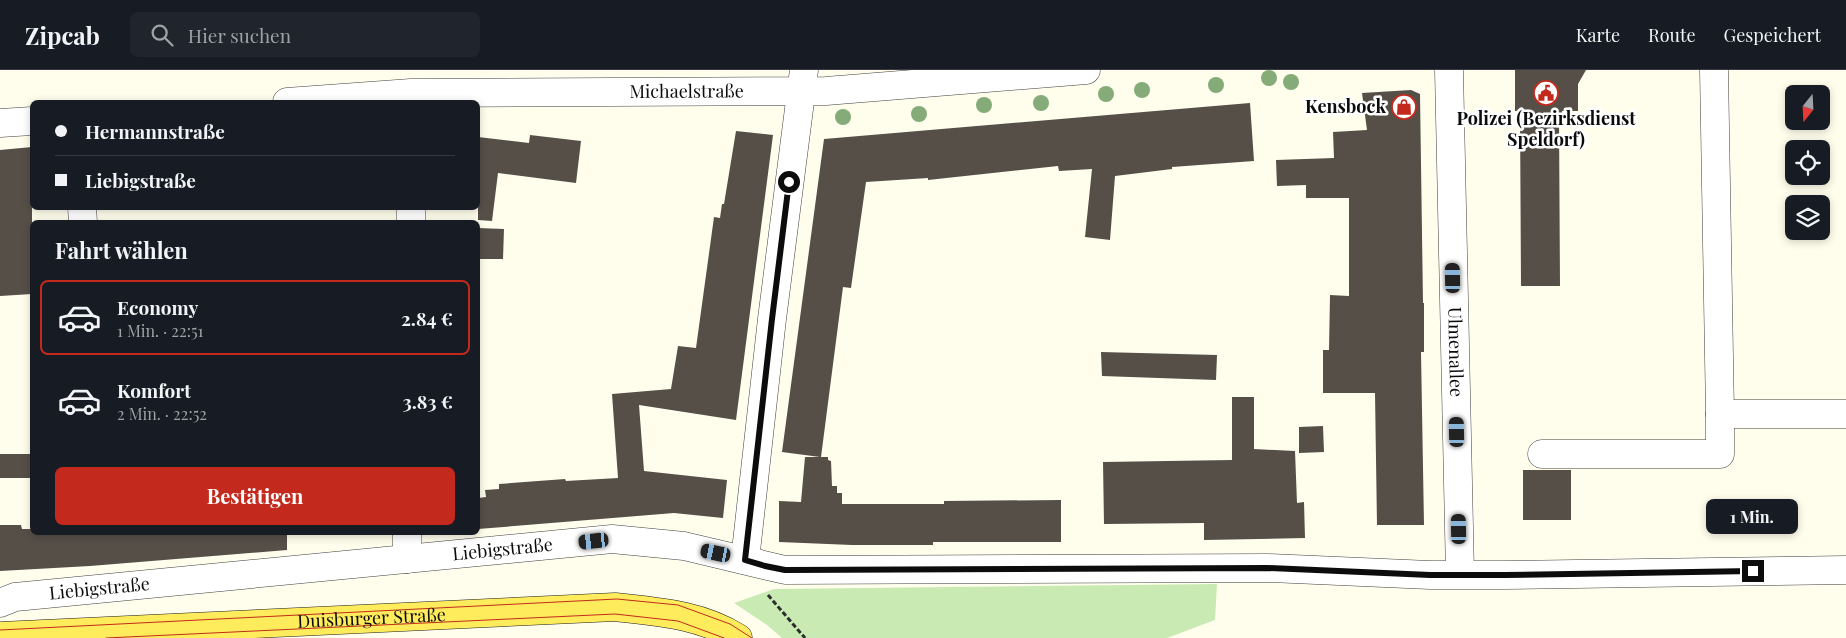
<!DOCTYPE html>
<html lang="de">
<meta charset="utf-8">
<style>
:root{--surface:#171b24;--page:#20242c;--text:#f1f3f6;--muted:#9ea1a6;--line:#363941;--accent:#c32a1d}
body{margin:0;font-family:"Playfair Display",serif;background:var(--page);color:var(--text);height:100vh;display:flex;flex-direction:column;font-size:19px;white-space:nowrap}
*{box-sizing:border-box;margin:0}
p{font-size:16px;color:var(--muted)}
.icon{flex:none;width:28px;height:28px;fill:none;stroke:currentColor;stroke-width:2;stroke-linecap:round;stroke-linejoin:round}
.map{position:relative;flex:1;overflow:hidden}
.details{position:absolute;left:30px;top:150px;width:450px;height:315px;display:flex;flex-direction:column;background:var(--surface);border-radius:8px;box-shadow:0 2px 8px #0003}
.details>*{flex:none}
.guide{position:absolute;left:30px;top:30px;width:450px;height:110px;border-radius:8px;box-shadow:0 2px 8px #0003;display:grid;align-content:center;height:110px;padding:0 25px;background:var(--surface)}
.needle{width:32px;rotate:198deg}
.controls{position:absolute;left:1785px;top:15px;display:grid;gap:10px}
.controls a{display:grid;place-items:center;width:45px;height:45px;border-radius:8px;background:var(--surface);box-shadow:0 2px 8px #0003;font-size:25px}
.end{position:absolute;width:22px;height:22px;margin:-11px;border:6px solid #0c0c0c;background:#fff;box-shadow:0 0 0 2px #fff}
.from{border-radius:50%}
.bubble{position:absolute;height:35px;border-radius:8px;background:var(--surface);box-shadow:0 2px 8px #0003;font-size:16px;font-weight:700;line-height:35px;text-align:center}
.car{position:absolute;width:15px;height:30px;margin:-15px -8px;border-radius:6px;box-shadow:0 0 4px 1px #0007;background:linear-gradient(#222 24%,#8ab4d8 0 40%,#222 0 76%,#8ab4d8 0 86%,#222 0)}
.guide b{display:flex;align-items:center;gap:18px;height:48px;font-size:19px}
.guide b+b{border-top:1px solid var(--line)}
.guide i{width:12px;height:12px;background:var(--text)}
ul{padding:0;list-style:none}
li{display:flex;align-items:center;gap:15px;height:75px;margin:0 10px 8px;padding:0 15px;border:2px solid transparent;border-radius:8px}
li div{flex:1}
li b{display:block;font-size:19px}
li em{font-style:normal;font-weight:700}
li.current{border-color:var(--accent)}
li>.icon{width:45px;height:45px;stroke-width:1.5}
h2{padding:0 25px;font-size:22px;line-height:60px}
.action{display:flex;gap:10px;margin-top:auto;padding:10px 25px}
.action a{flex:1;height:58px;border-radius:8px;background:var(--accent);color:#fff;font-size:20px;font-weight:700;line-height:58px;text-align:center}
header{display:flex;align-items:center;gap:30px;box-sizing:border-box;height:70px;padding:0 25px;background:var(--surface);border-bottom:1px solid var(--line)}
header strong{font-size:24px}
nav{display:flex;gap:28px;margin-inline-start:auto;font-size:18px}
.search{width:350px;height:45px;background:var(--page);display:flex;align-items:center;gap:12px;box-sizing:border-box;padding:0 18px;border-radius:8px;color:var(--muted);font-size:19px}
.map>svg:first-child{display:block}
</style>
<header>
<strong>Zipcab</strong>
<div class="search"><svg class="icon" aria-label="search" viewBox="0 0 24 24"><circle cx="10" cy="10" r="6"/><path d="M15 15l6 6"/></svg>Hier suchen</div>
<nav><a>Karte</a><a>Route</a><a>Gespeichert</a></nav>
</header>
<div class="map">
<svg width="1846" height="568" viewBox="0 0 1846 568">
<rect width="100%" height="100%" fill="#fffeec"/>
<!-- green -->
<path fill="#c9ebb3" d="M1217,514l-2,36 -48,18h-385l-15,-13 -33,-22 40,-14z"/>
<!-- building -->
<g fill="#564f48">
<path d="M1515,0h71l-8,14v27h-16v6h-3l1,169h-39l-1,-175h-5z"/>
<path d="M1411,20l9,4 3,209h1v49h-3l3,173h-47l-2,-132h-52v-43h6l1,-55 19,1v-98h-43v-13l-29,1 -1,-26 58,-2 -1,-26 34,-2 -5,-37z"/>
<path d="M1250,33l4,58 -82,6v2l-57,7 -5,64 -25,-3 7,-68 -33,2 -1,-5 -130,14v-2l-62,4 -15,106 -8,-1 -22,170h7v3l3,1 1,25h5v7h5v11h102v-3l117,-1v42h-128v3h-81l-73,-3v-41l22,1 4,-45h15l-38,-5 42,-313z"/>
<path d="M736,61l37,4 -37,285 -97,-15 5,66 83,9 -4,38 -49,-5 -196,16v-31l8,-1 -1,-7 14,-1v-5l66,-5 1,2 52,-3 -6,-84 59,-5 7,-43 18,2 18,-131 6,1 2,-14h2z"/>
<path d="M530,65l51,6 -5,42 -78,-10 -6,48 -14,-1v-83l51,6z"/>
<path d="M32,77v147l-32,2v-146z"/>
<path d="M478,158l26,1 -1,30h-25z"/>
<path d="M1101,282l116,3 -1,25 -114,-4z"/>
<path d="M1232,327h22v52l41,2 2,52 7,-1 1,36 -101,2v-17l-100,1 -1,-62 129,-2z"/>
<path d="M1323,356l1,26 -25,1v-26z"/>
<rect x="0" y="384" width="32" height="24"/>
<rect x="1523" y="400" width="48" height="50"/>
<path d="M0,455h21l1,4h10v3h255v18l-197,16 -90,5z"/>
</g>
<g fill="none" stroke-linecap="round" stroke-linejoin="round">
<defs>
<g id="minor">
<path id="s1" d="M1449,0l11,504"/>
<path d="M1714,0l6,344h126"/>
<path id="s2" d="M287,32l124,-9 415,-2 260,-21"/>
<path d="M0,53l32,-2"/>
<path d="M82,138l1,14"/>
<path d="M411,138v14"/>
<path d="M1542,384h178v-40"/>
<path d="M407,462v27"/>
<path d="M745,490l27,-241 32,-249"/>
<path id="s3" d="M0,533l15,-6 597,-58 72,7 101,24 483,-2 162,7h75l341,-5"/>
</g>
<g id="major">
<path id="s4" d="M0,566l615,-29c44,5 84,7 123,31"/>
</g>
</defs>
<!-- minor casing -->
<use href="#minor" stroke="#3f3f3f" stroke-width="29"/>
<!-- major casing -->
<use href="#major" stroke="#1d1d1d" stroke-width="29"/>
<!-- path -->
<path stroke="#2e2e2e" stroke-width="3" stroke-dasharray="5 2.5" stroke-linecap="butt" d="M768,525l37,43"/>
<!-- minor -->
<use href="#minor" stroke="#fff" stroke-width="28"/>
<!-- major -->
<use href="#major" stroke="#ffec5c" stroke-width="28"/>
<!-- tram -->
<g stroke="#c32a1d" stroke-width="1">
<path d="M0,560l617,-31 61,6 52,19 22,14"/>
<path d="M106,568l509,-24 63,7 46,17"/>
</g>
</g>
<!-- trees -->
<g fill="#84ab78">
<circle cx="1269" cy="8" r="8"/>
<circle cx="1291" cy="12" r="8"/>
<circle cx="1216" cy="15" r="8"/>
<circle cx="1142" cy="20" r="8"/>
<circle cx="1106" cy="24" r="8"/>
<circle cx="1041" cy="33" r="8"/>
<circle cx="984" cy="35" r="8"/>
<circle cx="919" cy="44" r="8"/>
<circle cx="843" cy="47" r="8"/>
</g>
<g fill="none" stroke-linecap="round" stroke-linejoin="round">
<!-- route -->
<path stroke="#0c0c0c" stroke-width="6" d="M789,112l-17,137 -27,241 20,6 20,4 483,-2 162,7h75l248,-4"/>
</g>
<!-- icons -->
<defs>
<symbol id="civic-ring" viewBox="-11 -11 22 22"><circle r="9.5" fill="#fff" stroke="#c32a1d" stroke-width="1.5"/><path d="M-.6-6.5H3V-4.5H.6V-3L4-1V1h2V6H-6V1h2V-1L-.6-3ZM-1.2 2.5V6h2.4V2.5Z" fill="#c32a1d"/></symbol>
<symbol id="shop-ring" viewBox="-11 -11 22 22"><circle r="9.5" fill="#fff" stroke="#c32a1d" stroke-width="1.5"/><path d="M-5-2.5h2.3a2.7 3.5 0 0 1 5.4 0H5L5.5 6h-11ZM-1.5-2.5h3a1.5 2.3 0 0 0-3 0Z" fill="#c32a1d"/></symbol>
</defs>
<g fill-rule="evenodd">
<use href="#civic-ring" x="1532" y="9" width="28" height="28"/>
<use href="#shop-ring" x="1390" y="23" width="28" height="28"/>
</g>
<g text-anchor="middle" stroke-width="5" stroke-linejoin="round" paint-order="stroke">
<!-- street labels -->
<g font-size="18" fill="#0c0c0c" stroke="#fff">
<text dy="6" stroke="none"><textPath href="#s2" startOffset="400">Michaelstraße</textPath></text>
<text dy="6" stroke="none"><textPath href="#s1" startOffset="282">Ulmenallee</textPath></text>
<text dy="6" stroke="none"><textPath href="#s3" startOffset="506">Liebigstraße</textPath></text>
<text dy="6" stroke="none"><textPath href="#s3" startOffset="101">Liebigstraße</textPath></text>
<text dy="6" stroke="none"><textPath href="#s4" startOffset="372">Duisburger Straße</textPath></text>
</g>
<!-- poi labels -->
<g font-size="18" font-weight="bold" fill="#0c0c0c" stroke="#fff" text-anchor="end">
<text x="1386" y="43">Kensbock</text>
<text x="1546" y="55" text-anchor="middle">Polizei (Bezirksdienst<tspan x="1546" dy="21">Speldorf)</tspan></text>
</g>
</g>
</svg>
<div class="controls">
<a><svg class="needle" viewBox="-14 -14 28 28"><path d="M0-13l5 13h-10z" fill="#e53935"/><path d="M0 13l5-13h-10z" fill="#9ea1a6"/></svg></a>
<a><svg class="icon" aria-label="locate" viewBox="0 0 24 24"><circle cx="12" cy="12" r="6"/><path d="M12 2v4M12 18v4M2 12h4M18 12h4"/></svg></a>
<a><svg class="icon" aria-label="layers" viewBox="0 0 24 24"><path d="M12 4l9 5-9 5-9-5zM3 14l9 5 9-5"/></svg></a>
</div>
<i class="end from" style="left:789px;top:112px"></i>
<i class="end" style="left:1753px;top:501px"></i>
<div class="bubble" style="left:1706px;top:429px;width:92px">1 Min.</div>
<i class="car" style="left:1453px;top:208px;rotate:359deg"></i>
<i class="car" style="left:1457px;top:362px;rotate:359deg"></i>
<i class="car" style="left:1459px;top:459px;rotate:359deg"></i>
<i class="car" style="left:594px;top:471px;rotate:264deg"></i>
<i class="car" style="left:716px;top:483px;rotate:282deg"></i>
<div class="guide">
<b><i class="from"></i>Hermannstraße</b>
<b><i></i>Liebigstraße</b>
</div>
<section class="details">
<h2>Fahrt wählen</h2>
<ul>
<li class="current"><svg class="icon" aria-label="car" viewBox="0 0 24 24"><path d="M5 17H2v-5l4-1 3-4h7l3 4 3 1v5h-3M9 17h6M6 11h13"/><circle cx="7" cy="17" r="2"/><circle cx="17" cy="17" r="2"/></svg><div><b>Economy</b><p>1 Min. · 22:51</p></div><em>2.84 €</em></li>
<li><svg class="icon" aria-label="car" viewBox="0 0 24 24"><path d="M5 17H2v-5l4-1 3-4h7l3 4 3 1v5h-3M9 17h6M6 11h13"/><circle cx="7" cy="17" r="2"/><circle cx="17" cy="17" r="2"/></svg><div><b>Komfort</b><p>2 Min. · 22:52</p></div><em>3.83 €</em></li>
</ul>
<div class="action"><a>Bestätigen</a></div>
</section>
</div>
